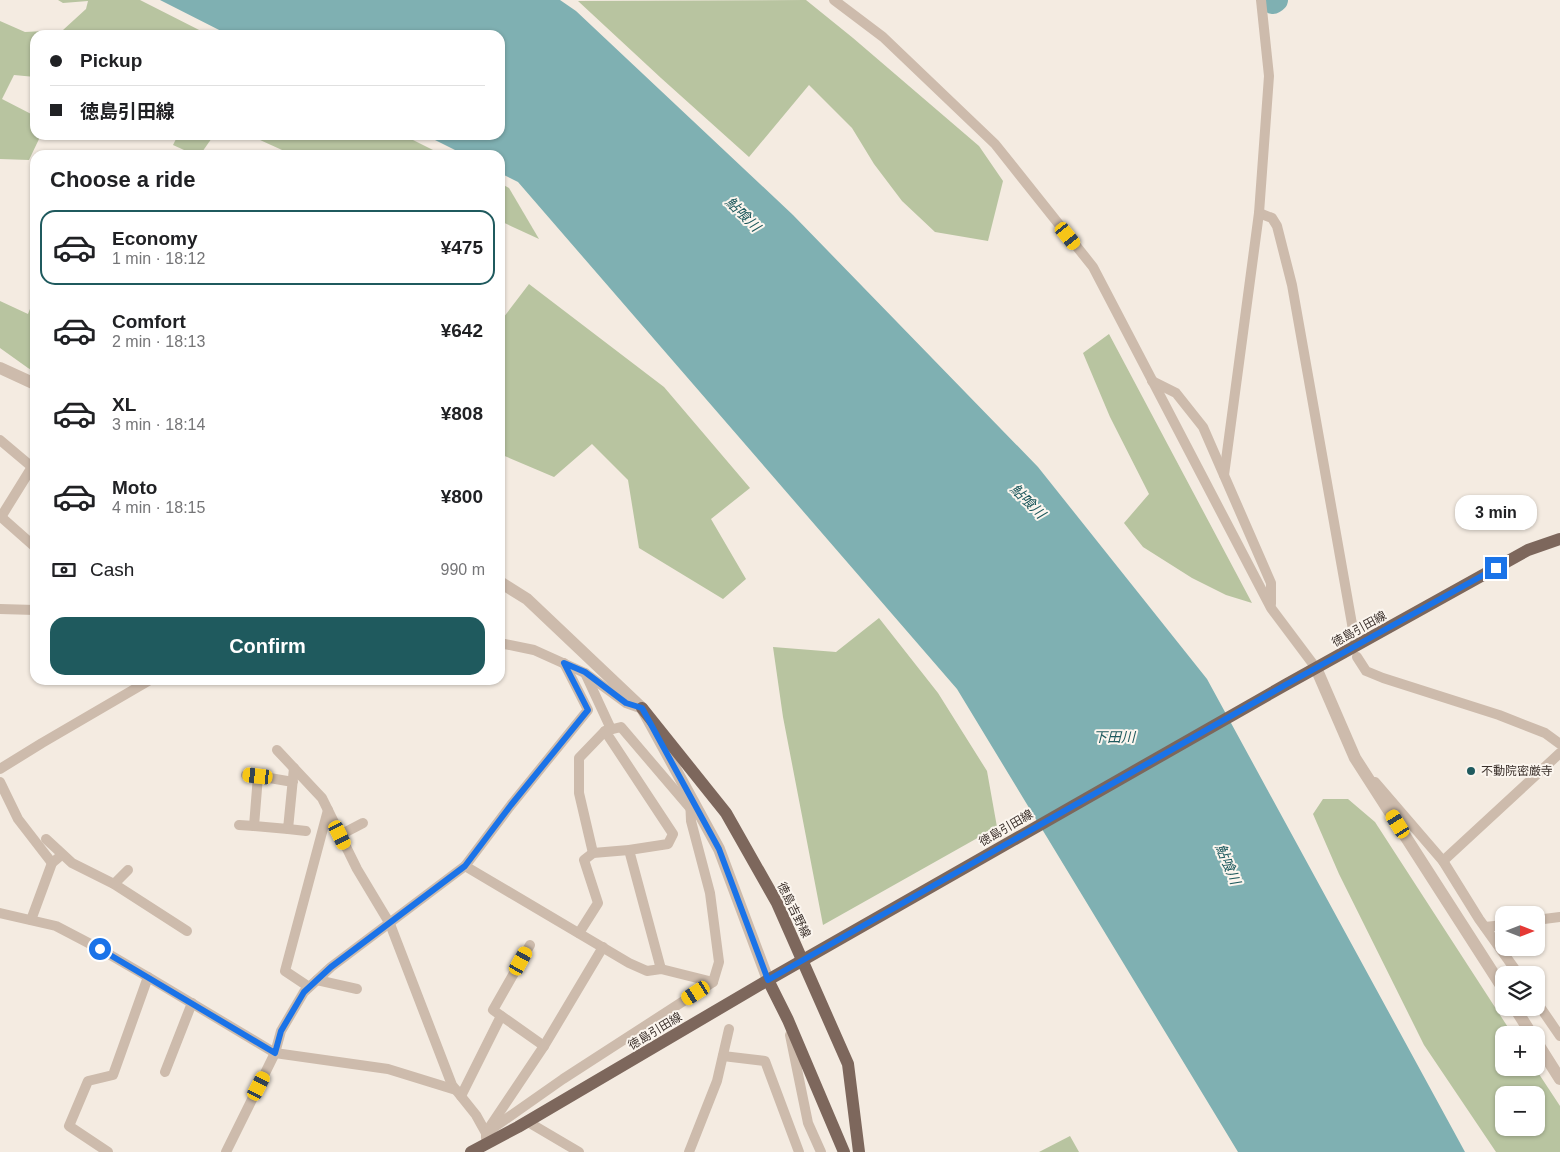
<!DOCTYPE html>
<meta charset="utf-8">
<style>
:root{--surface:#fff;--page:#f2f2f2;--text:#202124;--muted:#757577;--line:#e0e0e0;--accent:#1f5a5e}
body{margin:0;font-family:Helvetica,"Noto Sans JP",sans-serif;background:var(--page);color:var(--text);height:100vh;display:flex;flex-direction:column;font-size:19px;white-space:nowrap}
*{box-sizing:border-box;margin:0}
p{font-size:16px;color:var(--muted)}
.icon{flex:none;width:28px;height:28px;fill:none;stroke:currentColor;stroke-width:2;stroke-linecap:round;stroke-linejoin:round}
.map{position:relative;flex:1;overflow:hidden}
.drawer{position:absolute;left:30px;top:150px;width:475px;height:535px;display:flex;flex-direction:column;background:var(--surface);border-radius:15px;box-shadow:0 1px 4px #0004}
.drawer>*{flex:none}
.top-card{position:absolute;left:30px;top:30px;width:475px;height:110px;border-radius:15px;box-shadow:0 1px 4px #0004;display:grid;align-content:center;height:110px;padding:0 20px;background:var(--surface)}
.needle{width:32px;rotate:90deg}
.tools{position:absolute;left:1495px;top:906px;display:grid;gap:10px}
.tools a{display:grid;place-items:center;width:50px;height:50px;border-radius:10px;background:var(--surface);box-shadow:0 1px 4px #0004;font-size:25px}
.end{position:absolute;width:22px;height:22px;margin:-11px;border:6px solid #1a73e8;background:#fff;box-shadow:0 0 0 2px #fff}
.from{border-radius:50%}
.bubble{position:absolute;height:35px;border-radius:15px;background:var(--surface);box-shadow:0 1px 4px #0004;font-size:16px;font-weight:700;line-height:35px;text-align:center}
.car{position:absolute;width:15px;height:30px;margin:-15px -8px;border-radius:6px;box-shadow:0 0 4px 1px #0007;background:linear-gradient(#f5c518 24%,#345 0 40%,#f5c518 0 76%,#345 0 86%,#f5c518 0)}
.top-card b{display:flex;align-items:center;gap:18px;height:48px;font-size:19px}
.top-card b+b{border-top:1px solid var(--line)}
.top-card i{width:12px;height:12px;background:var(--text)}
ul{padding:0;list-style:none}
li{display:flex;align-items:center;gap:15px;height:75px;margin:0 10px 8px;padding:0 10px;border:2px solid transparent;border-radius:15px}
li div{flex:1}
li b{display:block;font-size:19px}
li em{font-style:normal;font-weight:700}
li.selected{border-color:var(--accent)}
li>.icon{width:45px;height:45px;stroke-width:1.5}
h2{padding:0 20px;font-size:22px;line-height:60px}
.pay{display:flex;align-items:center;gap:12px;height:55px;padding:0 20px;font-size:19px}
.pay p{margin-inline-start:auto}
.cta{display:flex;gap:10px;margin-top:auto;padding:10px 20px}
.cta a{flex:1;height:58px;border-radius:15px;background:var(--accent);color:#fff;font-size:20px;font-weight:700;line-height:58px;text-align:center}
.map>svg:first-child{display:block}
</style>
<div class="map">
<svg width="1560" height="1152" viewBox="0 0 1560 1152">
<rect width="100%" height="100%" fill="#f4ebe1"/>
<!-- green -->
<g fill="#b8c4a0" fill-rule="evenodd">
<path d="M58,0h82l69,35h-174v42l-21,-2 -12,24 33,17v19h4v4l-10,21 -29,-1v-138l25,11 38,-2 23,-21 2,-8 -25,2z"/>
<path d="M806,0l47,38 126,108 24,35 -15,60 -53,-9 -33,-31 -28,-37 -22,-36 -43,-43 -60,72 -88,-79 -83,-77z"/>
<path d="M178,135h36l-14,20h-5l-22,-10z"/>
<path d="M249,135h154l40,20h-150z"/>
<path d="M500,183l9,5 30,51 -39,-18z"/>
<path d="M529,284l135,103 86,101 -39,31 35,60 -23,20 -84,-51 -11,-68 -36,-36 -38,33 -54,-23v-132z"/>
<path d="M35,296v76l-7,-4 -28,-20v-47l28,13z"/>
<path d="M1109,334l143,269 -26,-8 -34,-17 -49,-31 -19,-24 25,-29 -39,-77 -27,-64z"/>
<path d="M879,618l59,75 49,78 10,56 -174,98 -40,-208 -10,-70 63,5z"/>
<path d="M1323,799h25l27,23 138,213h-9v33h31l25,38v46h-64l-72,-107 -85,-171 -26,-60zM1504,1095h32v33h-32z"/>
<path d="M1070,1136l9,16h-40z"/>
</g>
<!-- water -->
<path fill="#7fb0b2" d="M160,0h400l16,11 217,204 245,252 169,212 258,473h-227l-281,-463 -439,-507 -18,-9v-18h-35l-40,-20h75v-100h-271z"/>
<g fill="none" stroke-linecap="round" stroke-linejoin="round">
<!-- river -->
<path stroke="#7fb0b2" stroke-width="24" d="M1273,2l3,-2"/>
<!-- minor-tunnel -->
<path stroke="#cfc6bd" stroke-width="10" stroke-dasharray="10 5" stroke-linecap="butt" d="M1352,624l5,29"/>
<!-- minor -->
<g stroke="#cdbbac" stroke-width="10">
<path d="M834,0l49,37 112,107 98,123 178,341 45,60"/>
<path d="M1259,213l13,5 5,8 15,59 60,339"/>
<path d="M1152,381l24,12 27,34 68,156v21"/>
<path d="M0,440l32,27 -31,50"/>
<path d="M1224,475l35,-262 10,-137 -8,-76"/>
<path d="M0,516l35,31"/>
<path d="M0,609l35,1"/>
<path d="M500,643l34,7 51,23 41,30 14,5"/>
<path d="M1357,657l9,14 17,7 116,37 46,18 15,11"/>
<path d="M585,673l26,56"/>
<path d="M277,750l45,48 35,71 33,55 62,161 24,30 10,18v5"/>
<path d="M0,769l42,-26 108,-63"/>
<path d="M246,775l12,1"/>
<path d="M0,782l18,37 34,44"/>
<path d="M293,782l-35,-6 -4,50 34,3 6,-61"/>
<path d="M1375,782l68,79 36,58 40,56"/>
<path d="M239,825l15,1"/>
<path d="M288,829l18,2"/>
<path d="M340,835l23,-12"/>
<path d="M46,839l26,24 42,21 73,47"/>
<path d="M629,850l32,119"/>
<path d="M593,853l-14,-60v-35l26,-27"/>
<path d="M1443,861l117,-108"/>
<path d="M465,866l164,97 18,8 14,-2 52,13"/>
<path d="M114,884l14,-14"/>
<path d="M0,913l56,13 44,23 48,28"/>
<path d="M31,920l21,-57 6,-5"/>
<path d="M1536,920l24,-3"/>
<path d="M1485,927l19,-2"/>
<path d="M579,933l19,-30 -14,-43 9,-7 36,-3 39,-6 5,-10 -68,-103 16,-4 70,82"/>
<path d="M530,945l-37,65 51,36"/>
<path d="M317,980l40,9"/>
<path d="M309,987l-24,-16 43,-161"/>
<path d="M1536,1001l24,35"/>
<path d="M790,1035l18,88 13,29"/>
<path d="M723,1056l42,5 34,91"/>
<path d="M165,1072l27,-69"/>
<path d="M461,1096l40,-80"/>
<path d="M528,1122l51,30"/>
<path d="M489,1128l55,-82 59,-99"/>
<path d="M486,1133l77,-54 150,-97 6,-20 -9,-69 -19,-72 -1,-24"/>
<path d="M108,1152l-39,-26 19,-45 25,-6 35,-98 127,76 113,16 68,21"/>
<path d="M226,1152l49,-99 6,-22 23,-39 27,-25 134,-101 46,-61 77,-95 -24,-47"/>
<path d="M689,1152l28,-71 12,-52"/>
</g>
<!-- tertiary -->
<g stroke="#cdbbac" stroke-width="12">
<path d="M0,368l35,16"/>
<path d="M500,582l27,17 115,109 77,141 49,131"/>
<path d="M1316,668l39,90 149,232"/>
<path d="M1515,1008l17,27"/>
<path d="M1536,1041l24,38"/>
</g>
<!-- primary -->
<g stroke="#7d675c" stroke-width="12">
<path d="M642,708l84,105 51,90 71,161 11,88"/>
<path d="M768,980l20,40 56,132"/>
<path d="M471,1152l47,-25 250,-147 519,-296 241,-134 32,-11"/>
</g>
</g>
<g fill="none" stroke-linecap="round" stroke-linejoin="round">
<!-- route -->
<path stroke="#1a73e8" stroke-width="6" d="M100,949l175,104 6,-22 23,-39 27,-25 134,-101 46,-61 77,-95 -24,-47 21,9 41,31 16,5 77,141 49,131 519,-296 209,-116"/>
</g>
<!-- markers -->
<circle fill="#1f5a5e" stroke="#fbf5ee" stroke-width="2" cx="1471" cy="771" r="5"/>
<g text-anchor="middle" stroke-width="4" stroke-linejoin="round" paint-order="stroke">
<!-- street labels -->
<g font-size="12" fill="#3b302b" stroke="#fbf5ee">
<text transform="translate(1359 629) rotate(-29)" y="4">徳島引田線</text>
<text transform="translate(1006 828) rotate(-30)" y="4">徳島引田線</text>
<text transform="translate(794 910) rotate(64)" y="4">徳島吉野線</text>
<text transform="translate(655 1031) rotate(-31)" y="4">徳島引田線</text>
</g>
<!-- poi labels -->
<g font-size="12" fill="#3b302b" stroke="#fbf5ee" text-anchor="start">
<text x="1481" y="775">不動院密厳寺</text>
</g>
<!-- water labels -->
<g font-size="14" font-style="italic" fill="#1f5a5e" stroke="#fbf5ee">
<text transform="translate(743 214) rotate(45)" y="5">鮎喰川</text>
<text transform="translate(1028 501) rotate(45)" y="5">鮎喰川</text>
<text x="1114" y="742">下田川</text>
<text transform="translate(1228 864) rotate(67)" y="5">鮎喰川</text>
</g>
</g>
</svg>
<div class="tools">
<a><svg class="needle" viewBox="-14 -14 28 28"><path d="M0-13l5 13h-10z" fill="#e53935"/><path d="M0 13l5-13h-10z" fill="#757577"/></svg></a>
<a><svg class="icon" aria-label="layers" viewBox="0 0 24 24"><path d="M12 4l9 5-9 5-9-5zM3 14l9 5 9-5"/></svg></a>
<a>+</a>
<a>−</a>
</div>
<i class="end from" style="left:100px;top:949px"></i>
<i class="end" style="left:1496px;top:568px"></i>
<div class="bubble" style="left:1455px;top:495px;width:82px">3 min</div>
<i class="car" style="left:1068px;top:236px;rotate:141deg"></i>
<i class="car" style="left:258px;top:776px;rotate:276deg"></i>
<i class="car" style="left:1398px;top:824px;rotate:328deg"></i>
<i class="car" style="left:340px;top:835px;rotate:154deg"></i>
<i class="car" style="left:521px;top:961px;rotate:29deg"></i>
<i class="car" style="left:696px;top:993px;rotate:237deg"></i>
<i class="car" style="left:259px;top:1086px;rotate:27deg"></i>
<div class="top-card">
<b><i class="from"></i>Pickup</b>
<b><i></i>徳島引田線</b>
</div>
<section class="drawer">
<h2>Choose a ride</h2>
<ul>
<li class="selected"><svg class="icon" aria-label="car" viewBox="0 0 24 24"><path d="M5 17H2v-5l4-1 3-4h7l3 4 3 1v5h-3M9 17h6M6 11h13"/><circle cx="7" cy="17" r="2"/><circle cx="17" cy="17" r="2"/></svg><div><b>Economy</b><p>1 min · 18:12</p></div><em>¥475</em></li>
<li><svg class="icon" aria-label="car" viewBox="0 0 24 24"><path d="M5 17H2v-5l4-1 3-4h7l3 4 3 1v5h-3M9 17h6M6 11h13"/><circle cx="7" cy="17" r="2"/><circle cx="17" cy="17" r="2"/></svg><div><b>Comfort</b><p>2 min · 18:13</p></div><em>¥642</em></li>
<li><svg class="icon" aria-label="car" viewBox="0 0 24 24"><path d="M5 17H2v-5l4-1 3-4h7l3 4 3 1v5h-3M9 17h6M6 11h13"/><circle cx="7" cy="17" r="2"/><circle cx="17" cy="17" r="2"/></svg><div><b>XL</b><p>3 min · 18:14</p></div><em>¥808</em></li>
<li><svg class="icon" aria-label="car" viewBox="0 0 24 24"><path d="M5 17H2v-5l4-1 3-4h7l3 4 3 1v5h-3M9 17h6M6 11h13"/><circle cx="7" cy="17" r="2"/><circle cx="17" cy="17" r="2"/></svg><div><b>Moto</b><p>4 min · 18:15</p></div><em>¥800</em></li>
</ul>
<div class="pay"><svg class="icon" aria-label="cash" viewBox="0 0 24 24"><path d="M3 7h18v10H3z"/><circle cx="12" cy="12" r="2"/></svg>Cash<p>990 m</p></div>
<div class="cta"><a>Confirm</a></div>
</section>
</div>
